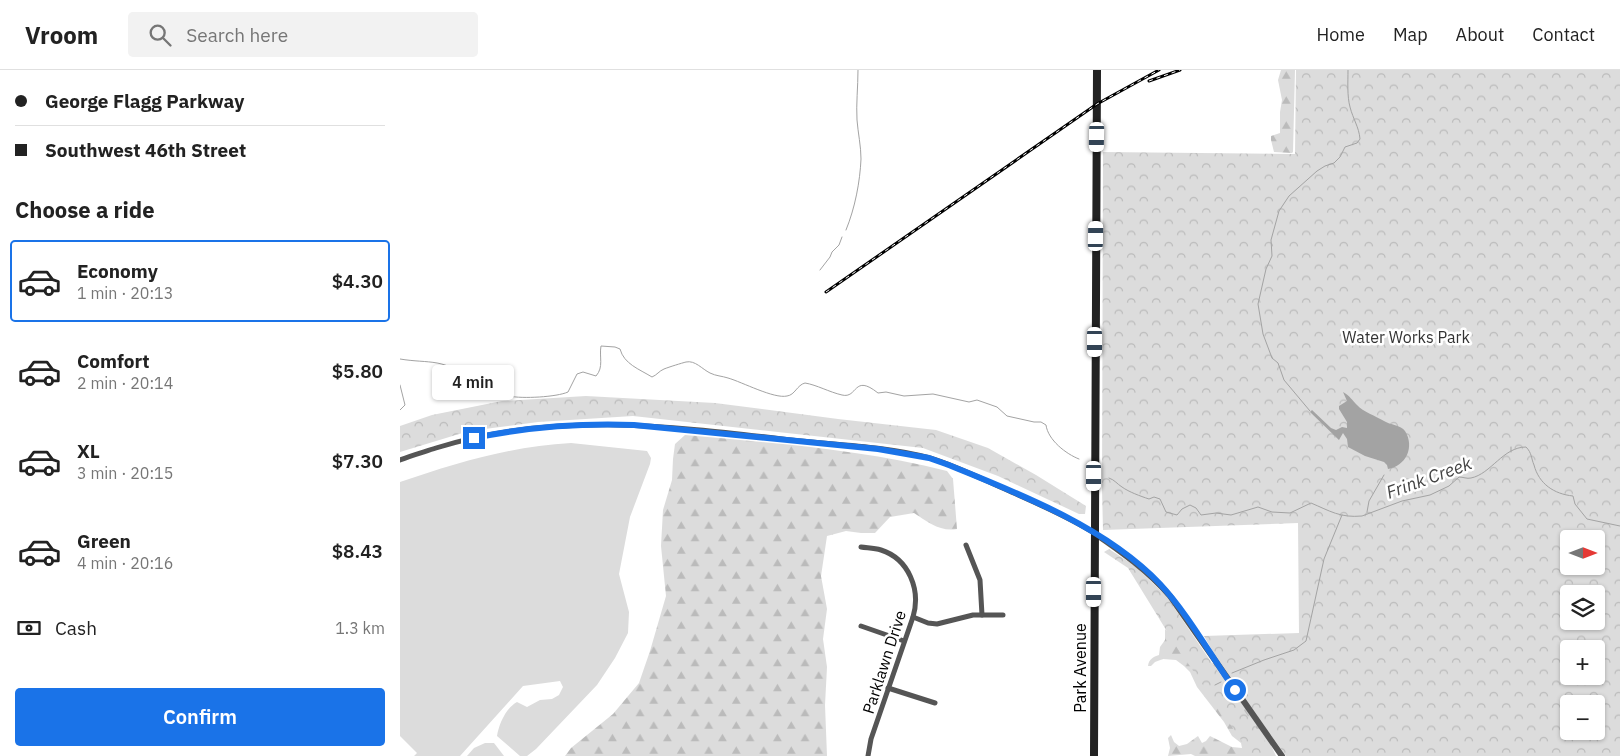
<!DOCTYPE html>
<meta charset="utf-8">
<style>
:root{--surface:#fff;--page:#f2f2f2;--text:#222;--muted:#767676;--line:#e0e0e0;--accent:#1a73e8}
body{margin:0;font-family:"IBM Plex Sans",sans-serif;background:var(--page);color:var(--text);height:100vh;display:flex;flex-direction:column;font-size:19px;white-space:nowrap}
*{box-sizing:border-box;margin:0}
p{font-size:16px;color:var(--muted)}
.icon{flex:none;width:28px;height:28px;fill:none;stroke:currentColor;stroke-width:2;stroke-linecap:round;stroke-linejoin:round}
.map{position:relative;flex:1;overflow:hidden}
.sheet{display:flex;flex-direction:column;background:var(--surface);width:400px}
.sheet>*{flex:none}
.top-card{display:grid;align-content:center;height:110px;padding:0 15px;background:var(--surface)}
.needle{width:32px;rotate:90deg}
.tools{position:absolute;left:1160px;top:460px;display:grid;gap:10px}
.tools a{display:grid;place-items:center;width:45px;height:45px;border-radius:5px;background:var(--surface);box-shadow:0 1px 4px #0004;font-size:25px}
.end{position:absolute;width:22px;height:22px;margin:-11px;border:6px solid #1a73e8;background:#fff;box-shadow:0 0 0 2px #fff}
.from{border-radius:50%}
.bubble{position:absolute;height:35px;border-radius:5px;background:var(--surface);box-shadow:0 1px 4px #0004;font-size:16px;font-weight:600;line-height:35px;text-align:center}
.car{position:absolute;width:15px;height:30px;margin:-15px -8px;border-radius:6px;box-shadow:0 0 4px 1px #0007;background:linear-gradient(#fff 24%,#345 0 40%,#fff 0 76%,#345 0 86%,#fff 0)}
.top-card b{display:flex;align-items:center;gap:18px;height:48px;font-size:19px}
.top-card b+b{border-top:1px solid var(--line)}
.top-card i{width:12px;height:12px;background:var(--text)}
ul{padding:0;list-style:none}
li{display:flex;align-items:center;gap:15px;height:82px;margin:0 10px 8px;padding:0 5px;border:2px solid transparent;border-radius:5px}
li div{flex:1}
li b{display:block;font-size:19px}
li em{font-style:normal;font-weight:600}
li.active{border-color:var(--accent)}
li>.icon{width:45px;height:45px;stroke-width:1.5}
h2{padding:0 15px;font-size:22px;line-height:60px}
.pay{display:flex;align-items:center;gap:12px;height:55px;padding:0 15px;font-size:19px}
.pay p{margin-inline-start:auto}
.button{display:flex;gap:10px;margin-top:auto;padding:10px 15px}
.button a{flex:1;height:58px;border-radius:5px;background:var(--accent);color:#fff;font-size:20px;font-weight:600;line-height:58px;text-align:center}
header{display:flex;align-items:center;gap:30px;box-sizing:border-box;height:70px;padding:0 25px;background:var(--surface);border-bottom:1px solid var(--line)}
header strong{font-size:24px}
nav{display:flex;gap:28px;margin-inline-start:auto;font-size:18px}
.search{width:350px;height:45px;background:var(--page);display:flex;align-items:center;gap:12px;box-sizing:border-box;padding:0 18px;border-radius:5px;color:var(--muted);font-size:19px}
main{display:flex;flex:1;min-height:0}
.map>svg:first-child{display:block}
</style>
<header>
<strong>Vroom</strong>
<div class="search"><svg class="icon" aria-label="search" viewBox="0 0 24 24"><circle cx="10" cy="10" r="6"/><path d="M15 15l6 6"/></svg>Search here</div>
<nav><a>Home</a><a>Map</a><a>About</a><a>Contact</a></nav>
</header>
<main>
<section class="sheet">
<div class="top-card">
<b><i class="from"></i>George Flagg Parkway</b>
<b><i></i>Southwest 46th Street</b>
</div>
<h2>Choose a ride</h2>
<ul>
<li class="active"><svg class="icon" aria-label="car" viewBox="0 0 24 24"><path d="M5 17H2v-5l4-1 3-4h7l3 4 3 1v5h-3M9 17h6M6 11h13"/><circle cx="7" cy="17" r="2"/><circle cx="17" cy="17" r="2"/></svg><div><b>Economy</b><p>1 min · 20:13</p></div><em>$4.30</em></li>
<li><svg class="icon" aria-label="car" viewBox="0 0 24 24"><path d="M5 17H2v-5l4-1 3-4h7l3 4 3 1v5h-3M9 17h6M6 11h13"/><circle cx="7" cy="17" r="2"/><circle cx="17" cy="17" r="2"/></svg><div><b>Comfort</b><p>2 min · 20:14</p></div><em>$5.80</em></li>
<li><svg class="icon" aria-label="car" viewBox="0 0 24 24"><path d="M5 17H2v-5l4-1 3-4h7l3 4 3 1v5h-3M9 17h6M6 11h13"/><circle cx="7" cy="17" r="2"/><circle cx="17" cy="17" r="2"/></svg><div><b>XL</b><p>3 min · 20:15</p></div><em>$7.30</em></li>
<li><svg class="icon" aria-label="car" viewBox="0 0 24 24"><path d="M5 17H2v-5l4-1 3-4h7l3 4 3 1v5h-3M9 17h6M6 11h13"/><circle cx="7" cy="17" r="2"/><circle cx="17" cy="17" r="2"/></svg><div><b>Green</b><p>4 min · 20:16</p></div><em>$8.43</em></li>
</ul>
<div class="pay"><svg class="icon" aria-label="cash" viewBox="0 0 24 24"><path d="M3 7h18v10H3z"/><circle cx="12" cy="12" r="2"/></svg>Cash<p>1.3 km</p></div>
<div class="button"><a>Confirm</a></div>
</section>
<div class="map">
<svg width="1220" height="686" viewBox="0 0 1220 686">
<defs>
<pattern id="forest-firs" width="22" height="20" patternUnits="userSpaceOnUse" patternTransform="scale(1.25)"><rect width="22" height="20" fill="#dcdcdc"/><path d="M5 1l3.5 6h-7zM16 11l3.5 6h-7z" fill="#bbb"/></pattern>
<pattern id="park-crowns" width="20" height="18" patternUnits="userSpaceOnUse" patternTransform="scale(1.25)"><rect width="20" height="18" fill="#dcdcdc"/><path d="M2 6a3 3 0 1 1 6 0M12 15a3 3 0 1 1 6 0" fill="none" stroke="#bbb"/></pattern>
</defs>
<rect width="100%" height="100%" fill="#fff"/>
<!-- green -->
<g fill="#dcdcdc">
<path d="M171,373l76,8 4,7 -1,6 -20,53 -11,57 10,38 -1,21 -13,25 -18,27 -61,64 -9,7h-7l-23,-20c2,-12 9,-28 20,-34l10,5 13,-7 12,-1 7,-4 4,-8 -3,-6 -37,5 -63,70h-46l3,-3 -17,-17v-254c56,-19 112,-36 171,-39z"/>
<path d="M85,673h9l10,13h-37l7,-8z"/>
</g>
<!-- forest -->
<g fill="url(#forest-firs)">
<path d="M881,0h14l-2,82 -1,1 -18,-1 -3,-12v-4l9,-3v-21l2,-12 -4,-20z"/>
<path d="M285,365c88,8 176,14 262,36l6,8 4,50c-17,3 -29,-7 -43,-16l-24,4 -15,16h-14l-15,-2 -19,5 -6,40 6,33 -4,30 4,28 -2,38 2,51h-262l6,-8 42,-34 26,-31 11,-32 16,-55 -5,-50 2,-36 9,-30 1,-21 2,-15z"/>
<path d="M765,559l43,35 6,-1 56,80 6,13h-81l-4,-2 -23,2 2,-8 -2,-10 3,-3 3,7 5,4 8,-2 11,-8 4,7 4,-2 4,-5 22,11 10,1 -1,-5 -9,-7 -8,-14 -27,-35 -7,-15 -6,-6 -8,-6 -13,-1 -8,3 -4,4h-3c1,-7 5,-9 11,-11l1,-8 5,-7z"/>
</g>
<!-- park -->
<g fill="url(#park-crowns)" fill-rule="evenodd">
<path d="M896,0h324v686h-334l-66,-92 -16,-28 95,-3 -1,-110 -195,7 -1,-40 1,-338 192,2zM1169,469h27v27h-27zM1169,524h27v27h-27zM1169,579h27v27h-27zM1169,634h27v27h-27z"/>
<path d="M186,326l129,7 123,16 98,11 52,18 48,27 50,31 -1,8h-6l-81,-38 -75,-28 -290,-32 -95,6 -69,9 -69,21v-26l32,-11 70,-14z"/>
<path d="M709,479l26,17 32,31 108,159h-23l-76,-110 -48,-78 -24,-16z"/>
</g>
<!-- water -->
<path fill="#a3a3a3" d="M943,322c7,4 9,8 14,13 6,7 19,11 27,16 6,4 17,4 21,10 10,16 1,35 -17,38l-1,-4 -3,-3 -19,-6 -17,-9 -1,-8 -4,-6 -4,7 -29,-28 2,-2 19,18 5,2 6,-3 5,1v-6l-8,-13v-3l8,-5z"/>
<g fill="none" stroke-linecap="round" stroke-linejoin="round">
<!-- stream -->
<g stroke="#a3a3a3" stroke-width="1">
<path d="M446,160c9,-22 14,-48 15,-71 0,-13 -3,-26 -4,-39 -1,-16 1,-33 1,-50"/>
<path d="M420,200l10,-13 2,-5 7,-7 3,-8"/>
<path d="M0,289c29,5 47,-2 69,23 4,5 5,9 8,14 6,-1 11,-3 16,-4 5,0 11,3 16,4 13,3 48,1 59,-4l9,-18 6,-2 13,4c8,-9 3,-19 5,-30l14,1 5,2c4,15 19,20 32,28 5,-2 7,-6 12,-8 5,-2 18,-6 22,-7 9,-2 16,7 24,11 6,3 12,3 18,5 14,4 46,21 59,18 8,-1 10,-11 18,-13 12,2 24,9 37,12 16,4 11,-22 36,-2l8,-1 18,4 29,-2 36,8 8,-2 20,7 10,9 27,6h7l5,3c2,15 20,29 33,34"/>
<path d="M0,315l5,20 -5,5"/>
<path d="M910,341l-26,-31 -6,-17 -6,-5 -9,-24 -5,-30 8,-35 6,-13 -1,-16 8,-29 10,-15 28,-25 8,-5 9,-3 6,-6 5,-10 12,-4 3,-4c-1,-12 -7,-20 -10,-32 -3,-11 -2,-25 -2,-37"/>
<path d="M1111,382v-5"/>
<path d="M709,408c6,2 8,6 13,9 7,5 18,9 27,12l5,-2 6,2 6,13 11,3 5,-6 8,-4 6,3 5,7 15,-2 15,2 27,-8 14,5 18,1 21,-10c19,8 29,15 51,13l40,-15 28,-6 19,-9 10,-9c4,0 8,2 12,1 20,-4 32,-31 55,-31 6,6 5,11 8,18 5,19 20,29 39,31l2,8 12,15 33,7"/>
<path d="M967,442l2,-11 15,-26"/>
<path d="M832,603l32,-13 30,-10 12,-9 18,-82 18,-44"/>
<path d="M815,615l6,-3"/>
</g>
<!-- minor -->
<g stroke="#555" stroke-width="5">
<path d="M0,390c12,-5 24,-8 36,-12 117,-37 236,-22 355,-8 46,5 94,6 139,18 26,8 52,21 77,32 29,13 60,26 87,43"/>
<path d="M566,475l14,35 2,35"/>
<path d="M461,477c6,1 13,1 20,3 28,9 40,40 32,67l-42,122 -3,17"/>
<path d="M513,547l15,6 9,1 36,-9h30"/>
<path d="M461,556l43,15"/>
<path d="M488,618l47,15"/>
</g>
<!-- tertiary -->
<path stroke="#555" stroke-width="6" d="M694,463c28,19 54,38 76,63l112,160"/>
<!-- secondary -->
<path stroke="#222" stroke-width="8" d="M694,686l3,-686"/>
<defs>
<g id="rail">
<path d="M749,11l31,-11"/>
<path d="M426,222l271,-188 62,-34"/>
</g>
</defs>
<!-- rail casing -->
<use href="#rail" stroke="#000" stroke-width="3"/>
<!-- rail -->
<use href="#rail" stroke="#fff" stroke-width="1" stroke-dasharray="4" stroke-linecap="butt"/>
</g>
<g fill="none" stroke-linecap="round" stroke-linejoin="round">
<!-- route -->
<path stroke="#1a73e8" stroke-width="6" d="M74,368c53,-11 106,-15 160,-13l244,24 51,9 17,6c72,29 160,63 214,120 28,30 51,72 75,106"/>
</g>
<g text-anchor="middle" stroke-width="5" stroke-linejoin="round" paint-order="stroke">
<!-- park labels -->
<g font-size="16" fill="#333" stroke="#fff">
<text x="1006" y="273">Water Works Park</text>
</g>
<!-- street labels -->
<g font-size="16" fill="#000" stroke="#fff">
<text transform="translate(484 592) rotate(-72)" y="6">Parklawn Drive</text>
<text transform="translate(680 598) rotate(-90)" y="6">Park Avenue</text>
</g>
<!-- water labels -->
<g font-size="18" font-style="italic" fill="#444" stroke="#fff">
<text transform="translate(1029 408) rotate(-20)" y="6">Frink Creek</text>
</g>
</g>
</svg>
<div class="tools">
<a><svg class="needle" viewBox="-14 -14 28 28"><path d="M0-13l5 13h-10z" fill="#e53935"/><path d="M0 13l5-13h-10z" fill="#767676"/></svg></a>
<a><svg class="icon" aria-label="layers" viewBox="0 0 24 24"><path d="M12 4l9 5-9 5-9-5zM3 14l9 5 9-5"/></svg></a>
<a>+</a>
<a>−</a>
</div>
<i class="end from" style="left:835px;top:620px"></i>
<i class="end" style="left:74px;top:368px"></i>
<div class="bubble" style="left:32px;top:295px;width:82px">4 min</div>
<i class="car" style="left:697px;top:67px;rotate:181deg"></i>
<i class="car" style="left:696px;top:166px;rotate:1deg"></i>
<i class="car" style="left:695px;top:272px;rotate:180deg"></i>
<i class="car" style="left:694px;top:406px;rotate:180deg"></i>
<i class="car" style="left:694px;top:522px;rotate:180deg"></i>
</div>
</main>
